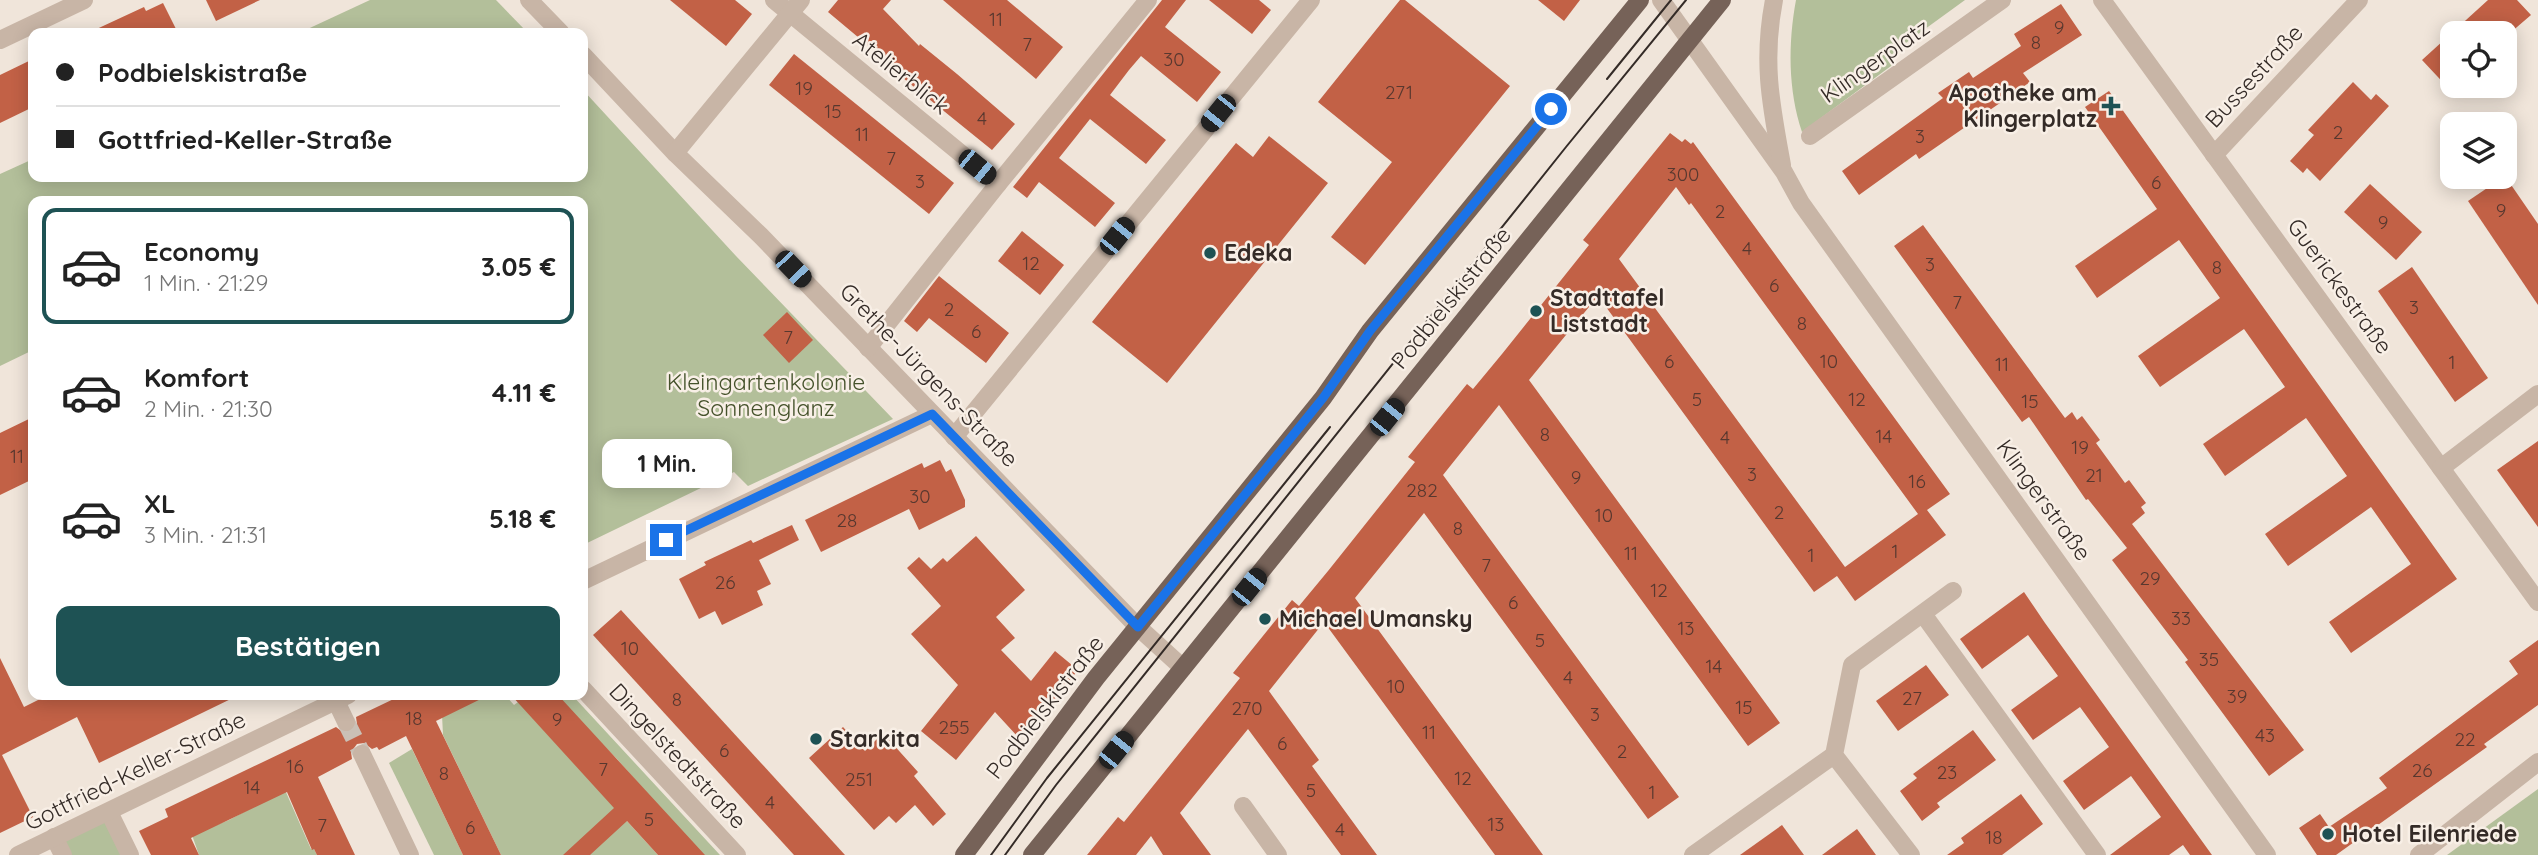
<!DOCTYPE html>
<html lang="de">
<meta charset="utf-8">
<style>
:root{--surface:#fff;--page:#f6f6f6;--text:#222;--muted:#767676;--line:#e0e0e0;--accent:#1e5254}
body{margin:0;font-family:Quicksand,sans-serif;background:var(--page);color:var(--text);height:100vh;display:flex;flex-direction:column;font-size:26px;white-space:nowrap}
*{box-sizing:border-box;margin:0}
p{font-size:23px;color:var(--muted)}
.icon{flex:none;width:38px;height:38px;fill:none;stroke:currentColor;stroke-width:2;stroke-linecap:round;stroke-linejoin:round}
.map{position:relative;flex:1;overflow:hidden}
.sheet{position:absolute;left:28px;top:196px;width:560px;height:504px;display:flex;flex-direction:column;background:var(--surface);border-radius:14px;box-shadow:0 4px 18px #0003}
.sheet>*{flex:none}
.guide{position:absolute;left:28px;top:28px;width:560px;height:154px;border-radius:14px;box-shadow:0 4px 18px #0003;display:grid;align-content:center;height:154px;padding:0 28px;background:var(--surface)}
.controls{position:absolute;left:2440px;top:21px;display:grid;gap:14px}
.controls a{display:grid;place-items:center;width:77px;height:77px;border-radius:14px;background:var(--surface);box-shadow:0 4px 18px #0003;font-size:35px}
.end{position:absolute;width:32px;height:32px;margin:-16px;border:9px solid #1a73e8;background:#fff;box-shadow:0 0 0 4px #fff}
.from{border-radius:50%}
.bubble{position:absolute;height:49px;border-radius:14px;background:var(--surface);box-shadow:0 4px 18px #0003;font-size:23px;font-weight:700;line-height:49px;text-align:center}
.car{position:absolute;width:21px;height:42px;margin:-21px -10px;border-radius:9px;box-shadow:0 0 5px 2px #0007;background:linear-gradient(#222 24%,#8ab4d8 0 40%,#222 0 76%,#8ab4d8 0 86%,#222 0)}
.guide b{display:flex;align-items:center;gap:24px;height:66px;font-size:26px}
.guide b+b{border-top:2px solid var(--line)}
.guide i{width:18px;height:18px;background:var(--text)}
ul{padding:12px 0 0;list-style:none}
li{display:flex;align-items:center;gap:21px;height:116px;margin:0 14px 10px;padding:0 14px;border:4px solid transparent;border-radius:14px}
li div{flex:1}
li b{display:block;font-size:26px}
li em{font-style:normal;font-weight:700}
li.current{border-color:var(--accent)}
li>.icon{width:63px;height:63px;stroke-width:1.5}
.primary-button{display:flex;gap:14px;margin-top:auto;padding:14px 28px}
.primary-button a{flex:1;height:80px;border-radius:14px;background:var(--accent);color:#fff;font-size:28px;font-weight:700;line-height:80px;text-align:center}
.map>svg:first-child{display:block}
</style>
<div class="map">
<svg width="2538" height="855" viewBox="0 0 2538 855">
<rect width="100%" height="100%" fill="#f0e5da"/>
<!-- green -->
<g fill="#b3bf9a">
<path d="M370,0h126l32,33h-229z"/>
<path d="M1796,0h169l-62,45 -12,21 -89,66c-14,-42 -14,-89 -6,-132z"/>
<path d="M583,90l153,166 157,163 -145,67 -14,-14 -151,73v-344h-550v149l-33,16v-192l33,-15v18h550z"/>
<path d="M484,695h21l9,10 4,-3 140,153h-157l-58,-120 -1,-20z"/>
<path d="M558,695h14l148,160h-18l-85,-96 -58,-60z"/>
<path d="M412,749l51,106h-29l-45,-92z"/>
<path d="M2538,789v66h-91z"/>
<path d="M285,790l26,59h3l3,6h-118l-7,-20 37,-15z"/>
<path d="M109,812l21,43h-67l-9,-18z"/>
</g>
<!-- building -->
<g fill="#c26146" fill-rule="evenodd">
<path d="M206,0h54l-44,21z"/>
<path d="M670,0h65l17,14 -26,32z"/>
<path d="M838,0h53l-8,9 36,37 1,-2 37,30 58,50 -23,26 -110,-89 1,-3 -55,-46z"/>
<path d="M943,0h64l56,47 -27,32z"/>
<path d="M1162,0h24l-21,27 56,45 -24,30 -56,-46 -12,14 -19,25 56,45 -20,24 -56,-45 -15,19 -16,20 56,45 -20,24 -56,-45 -12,16 -14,-11z"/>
<path d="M1209,0h50l12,10 -19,24z"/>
<path d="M1400,0h5l105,86 -145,179 -34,-28 61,-75 -74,-60z"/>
<path d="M1538,0h42l-16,21z"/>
<path d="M2488,0h29l14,15 -21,18h-58v59l-30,-32z"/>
<path d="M163,3l15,30h-90l56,-26 2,4z"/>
<path d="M2061,4l21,31 -59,38 7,9 -30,21 -81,56 -3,-5 -57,41 -17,-24 101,-73 -5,-5 31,-21 4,6 48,-32 -7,-12z"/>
<path d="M794,54l160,129 -25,31 -160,-129z"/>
<path d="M33,59v48l-33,16v-48z"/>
<path d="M2353,82l18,18 5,-6 13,12 -69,75 -13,-13 -4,5 -13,-12 24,-26 -6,-5z"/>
<path d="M2109,91l348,488 -106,74 -22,-31 82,-58 -40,-57 -83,59 -23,-32 82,-58 -41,-58 -81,58 -22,-32 82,-57 -41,-58 -84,58 -22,-31 82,-58 -41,-58 -82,58 -22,-32 82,-57 -72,-102z"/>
<path d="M1670,133l12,9 3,-3 6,5 2,-2 257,352 -23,16 19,25 -91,66 -18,-25 -23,16 -216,-296 -69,84 251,343 -32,23 -249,-341 -56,70 236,322 -31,22 -224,-306 -69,85 188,257h-48l-171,-233 -55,69 50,69 -7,6 65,89h-36l-93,-126 -68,84 31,42h-48l-12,-19 -15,19h-49l31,-38 6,5 116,-144 -7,-5 59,-73 7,6 29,-35 87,-109 -7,-5 59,-73 6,5 29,-35 87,-109 -6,-5zM1676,187l13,18 2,-2 227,311 -73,53 -226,-308z"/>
<path d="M1269,136l59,47 -161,200 -75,-61 144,-179 17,14z"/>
<path d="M2505,176l33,48v81l-70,-104z"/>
<path d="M2370,184l52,48 -26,28 -52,-48z"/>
<path d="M1923,225l142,193 7,-6 5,8 5,-4 18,24 -4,3 29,40 4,-3 17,23 -5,4 4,6 -13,11 172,226 -35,26 -84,-114 3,-2 -76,-100 15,-12 -39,-49 -2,1 -57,-83 -7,5 -128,-176z"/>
<path d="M1022,231l42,34 -24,30 -42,-34z"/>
<path d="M2412,267l76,111 -33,24 -77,-111z"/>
<path d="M939,276l70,57 -23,30 -57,-45 -12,14 -13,-11z"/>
<path d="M787,312l26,28 -24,23 -26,-28z"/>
<path d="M33,417v62l-33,16v-62z"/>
<path d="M2538,441v86l-41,-57z"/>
<path d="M940,460l6,12 5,-3 14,31v7l-46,23 -10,-21 -88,43 -16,-32 117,-57 2,5z"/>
<path d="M792,525l7,15 -40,20 12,24 -14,7 6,14 -41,20 -7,-14 -16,8 -20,-40 27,-14 -2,-3 47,-22 2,3z"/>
<path d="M976,536l49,54 -29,27 19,21 -14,12 30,31 24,-30 23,19 -26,33 -3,-3 -30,38 -24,-26 -39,48 -35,-29 37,-46 -47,-51 30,-28 -34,-38 12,-11 12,12 12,-11 4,4z"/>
<path d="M2024,592l21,31 167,232h-22l-7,-10 -14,10h-59l51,-38 -30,-41 -47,34 -21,-29 46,-34 -29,-40 -47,33 -22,-30 47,-34 -30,-41 -46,34 -22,-30z"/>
<path d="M621,610l140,153 84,92h-51l-201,-220z"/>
<path d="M2538,640v65l-54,39 3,3 -151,108h-19l-18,-27 21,-14 9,13 58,-39 -8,-10 139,-104 -9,-13z"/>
<path d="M0,658l24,49 24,-12h191l-140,68 -22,-46 -75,38 31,62 -33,16z"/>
<path d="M1926,665l23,30 -51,36 -22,-30z"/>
<path d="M402,695h87l-53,26 65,134h-38l-57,-119 -27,14 -2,-3 -5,2 -8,-6 -7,1 -6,8 1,7 -34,18 37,78h-38l-3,-6 -2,1 -25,-58 -96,46 8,17h-48l-12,-24 29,-14 -3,-8 171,-82 8,6 7,-1 6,-8 -1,-7z"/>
<path d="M511,695h47l147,160h-47l-31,-34 -37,34h-27l51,-47z"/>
<path d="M843,727l22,24 18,-18 35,39 -4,4 32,38 -13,12 -18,-21 -19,18 -7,-7 -15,14 -65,-72z"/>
<path d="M1973,730l23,30 -59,43 3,4 -18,14 -22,-30 17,-13 -4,-4z"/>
<path d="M2021,794l22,30 -41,31h-55l17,-12 -3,-5z"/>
<path d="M1782,825l22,30h-64z"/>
<path d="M1857,829l19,26h-54z"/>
</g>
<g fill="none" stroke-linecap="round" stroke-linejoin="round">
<!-- minor-tunnel -->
<path stroke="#cac0b6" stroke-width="18" stroke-dasharray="18 9" stroke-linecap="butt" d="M346,722l16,32"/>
<!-- minor -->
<g stroke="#c8b5a6" stroke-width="18">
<path d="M529,0l32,33"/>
<path d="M774,0l224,184"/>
<path d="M1661,0l123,172 17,31 466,652"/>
<path d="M1774,0c-12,62 -3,105 8,165"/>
<path d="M2102,0l436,602"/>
<path d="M0,40l84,-40"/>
<path d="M583,55l92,98 86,83 377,391 45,41"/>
<path d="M1810,136l192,-136"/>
<path d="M675,153l126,-153"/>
<path d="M2214,155l145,-155"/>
<path d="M868,348l130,-164 150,-184"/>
<path d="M954,437l357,-437"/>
<path d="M2441,468l97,-74"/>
<path d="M583,581l349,-167"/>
<path d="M1923,614l174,241"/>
<path d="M583,689l154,166"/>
<path d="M336,701l10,21"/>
<path d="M362,754l48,101"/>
<path d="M1243,806l35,49"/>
<path d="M109,812l21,43"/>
<path d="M54,837l9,18"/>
<path d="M18,855l330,-160"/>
<path d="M1693,855l141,-100"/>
<path d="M1911,855l-77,-100 18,-90 101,-74"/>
<path d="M2419,855l119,-93"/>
</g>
<!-- major -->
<g stroke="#766258" stroke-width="18">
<path d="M964,855l132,-177 227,-280 47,-67 270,-331"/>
<path d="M1032,855l690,-855"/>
</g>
<!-- tram -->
<g stroke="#342b27" stroke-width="2">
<path d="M1607,79l64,-79"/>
<path d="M991,855l56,-77 283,-351"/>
<path d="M1005,855l51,-70 510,-638 120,-147"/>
</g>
</g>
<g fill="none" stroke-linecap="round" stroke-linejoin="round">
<!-- route -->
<path stroke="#1a73e8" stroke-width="9" d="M666,540l266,-126 206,213 185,-229 47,-67 181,-222"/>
</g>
<!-- markers -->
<g fill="#1e5254" stroke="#f8efe6" stroke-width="2.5">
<path d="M2107.5 95.5h7v7h7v7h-7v7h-7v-7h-7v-7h7z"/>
<circle cx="1210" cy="253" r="7"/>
<circle cx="1536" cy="311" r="7"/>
<circle cx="1265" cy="619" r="7"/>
<circle cx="816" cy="739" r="7"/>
<circle cx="2328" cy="834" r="7"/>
</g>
<g text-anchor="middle" stroke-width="5" stroke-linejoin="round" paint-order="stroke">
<!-- number labels -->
<g font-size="19" fill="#58382f">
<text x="996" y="26">11</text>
<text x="2059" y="34">9</text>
<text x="2036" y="49">8</text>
<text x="1027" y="51">7</text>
<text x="1174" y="66">30</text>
<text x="804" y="95">19</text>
<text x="1399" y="99">271</text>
<text x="833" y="118">15</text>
<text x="982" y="125">4</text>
<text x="2338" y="139">2</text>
<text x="862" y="141">11</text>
<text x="1920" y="143">3</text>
<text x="891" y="165">7</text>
<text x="1683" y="181">300</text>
<text x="920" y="188">3</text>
<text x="2156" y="189">6</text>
<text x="2501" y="217">9</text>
<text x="1720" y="218">2</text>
<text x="2383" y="229">9</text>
<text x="1747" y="255">4</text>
<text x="1031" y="270">12</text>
<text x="1930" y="271">3</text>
<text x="2217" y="274">8</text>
<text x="1774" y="292">6</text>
<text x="1957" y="309">7</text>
<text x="2414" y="314">3</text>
<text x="949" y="316">2</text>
<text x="1802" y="330">8</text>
<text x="976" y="338">6</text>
<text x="788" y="344">7</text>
<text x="1669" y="368">6</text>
<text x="1829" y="368">10</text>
<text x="2452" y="369">1</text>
<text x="2002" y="371">11</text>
<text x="1697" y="406">5</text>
<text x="1857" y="406">12</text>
<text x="2030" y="408">15</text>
<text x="1545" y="441">8</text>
<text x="1884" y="443">14</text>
<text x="1725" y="444">4</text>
<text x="2080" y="454">19</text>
<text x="17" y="463">11</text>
<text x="1752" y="481">3</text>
<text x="2094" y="482">21</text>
<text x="1576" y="484">9</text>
<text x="1917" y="488">16</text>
<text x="1422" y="497">282</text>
<text x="920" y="503">30</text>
<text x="1779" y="519">2</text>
<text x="1604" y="522">10</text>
<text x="847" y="527">28</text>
<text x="1458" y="535">8</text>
<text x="1895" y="558">1</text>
<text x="1631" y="560">11</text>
<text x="1811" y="562">1</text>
<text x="1486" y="572">7</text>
<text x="2150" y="585">29</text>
<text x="725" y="589">26</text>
<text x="1659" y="597">12</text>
<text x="1513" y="609">6</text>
<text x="2181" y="625">33</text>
<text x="1686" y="635">13</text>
<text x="1540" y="647">5</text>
<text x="630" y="655">10</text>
<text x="2209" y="666">35</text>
<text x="1714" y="673">14</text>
<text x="1568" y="684">4</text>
<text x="1396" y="693">10</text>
<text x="2237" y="703">39</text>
<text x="1912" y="705">27</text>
<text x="677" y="706">8</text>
<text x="1744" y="714">15</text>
<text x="1247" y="715">270</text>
<text x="1595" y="721">3</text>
<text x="414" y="725">18</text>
<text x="557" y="726">9</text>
<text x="954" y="734">255</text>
<text x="1429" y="739">11</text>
<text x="2265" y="742">43</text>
<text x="2465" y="746">22</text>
<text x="1282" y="750">6</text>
<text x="724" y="757">6</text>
<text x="1622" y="758">2</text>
<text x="295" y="773">16</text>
<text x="603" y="776">7</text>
<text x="2422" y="777">26</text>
<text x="1947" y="779">23</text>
<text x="444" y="780">8</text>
<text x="1463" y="785">12</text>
<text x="859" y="786">251</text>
<text x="252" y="794">14</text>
<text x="1311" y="797">5</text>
<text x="1652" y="799">1</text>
<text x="770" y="809">4</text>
<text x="649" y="826">5</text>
<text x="1496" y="831">13</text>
<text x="322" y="832">7</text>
<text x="470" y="834">6</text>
<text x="1340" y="836">4</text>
<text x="1994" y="844">18</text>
</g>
<!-- street labels -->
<g font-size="23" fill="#342b27" stroke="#f8efe6">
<text transform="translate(1875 61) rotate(-35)" y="8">Klingerplatz</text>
<text transform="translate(901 73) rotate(39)" y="8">Atelierblick</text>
<text transform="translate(2254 76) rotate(-47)" y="8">Bussestraße</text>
<text transform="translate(2340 286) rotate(54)" y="8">Guerickestraße</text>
<text transform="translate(1451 298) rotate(-51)" y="8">Podbielskistraße</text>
<text transform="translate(929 375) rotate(46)" y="8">Grethe-Jürgens-Straße</text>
<text transform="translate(2044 500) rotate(54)" y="8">Klingerstraße</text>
<text transform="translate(1045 707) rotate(-52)" y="8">Podbielskistraße</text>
<text transform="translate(678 756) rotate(47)" y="8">Dingelstedtstraße</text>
<text transform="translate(135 771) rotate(-26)" y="8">Gottfried-Keller-Straße</text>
</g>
<!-- poi labels -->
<g font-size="23" font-weight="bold" fill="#342b27" stroke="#f8efe6" text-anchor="start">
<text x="2097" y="101" text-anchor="end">Apotheke am<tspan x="2097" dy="26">Klingerplatz</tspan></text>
<text x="1224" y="261">Edeka</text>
<text x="1550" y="306">Stadttafel<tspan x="1550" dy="26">Liststadt</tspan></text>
<text x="1279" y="627">Michael Umansky</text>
<text x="830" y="747">Starkita</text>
<text x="2342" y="842">Hotel Eilenriede</text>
</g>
<!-- park labels -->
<g font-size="23" fill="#45522b" stroke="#f8efe6">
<text x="766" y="390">Kleingartenkolonie<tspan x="766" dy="26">Sonnenglanz</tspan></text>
</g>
</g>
</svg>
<div class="controls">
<a><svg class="icon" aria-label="locate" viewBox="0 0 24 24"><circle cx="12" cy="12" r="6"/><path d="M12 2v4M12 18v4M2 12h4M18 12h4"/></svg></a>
<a><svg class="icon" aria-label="layers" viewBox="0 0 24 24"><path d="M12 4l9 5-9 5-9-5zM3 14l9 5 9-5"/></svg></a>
</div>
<i class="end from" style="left:1551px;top:109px"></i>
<i class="end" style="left:666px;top:540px"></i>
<div class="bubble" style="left:602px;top:439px;width:130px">1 Min.</div>
<i class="car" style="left:1218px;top:113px;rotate:219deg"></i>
<i class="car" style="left:977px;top:167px;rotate:129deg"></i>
<i class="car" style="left:1117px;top:236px;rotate:39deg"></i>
<i class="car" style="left:793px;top:269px;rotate:136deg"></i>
<i class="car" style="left:1387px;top:417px;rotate:39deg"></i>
<i class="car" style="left:1249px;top:587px;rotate:39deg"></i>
<i class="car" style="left:1116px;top:750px;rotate:39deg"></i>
<div class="guide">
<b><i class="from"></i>Podbielskistraße</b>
<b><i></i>Gottfried-Keller-Straße</b>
</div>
<section class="sheet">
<ul>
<li class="current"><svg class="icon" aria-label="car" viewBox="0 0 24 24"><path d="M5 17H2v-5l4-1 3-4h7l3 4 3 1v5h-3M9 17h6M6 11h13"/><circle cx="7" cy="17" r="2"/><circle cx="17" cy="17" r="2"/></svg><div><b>Economy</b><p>1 Min. · 21:29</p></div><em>3.05 €</em></li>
<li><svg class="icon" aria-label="car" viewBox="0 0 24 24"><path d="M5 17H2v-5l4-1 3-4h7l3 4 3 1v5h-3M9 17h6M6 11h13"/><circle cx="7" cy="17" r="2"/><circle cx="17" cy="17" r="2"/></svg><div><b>Komfort</b><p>2 Min. · 21:30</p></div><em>4.11 €</em></li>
<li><svg class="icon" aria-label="car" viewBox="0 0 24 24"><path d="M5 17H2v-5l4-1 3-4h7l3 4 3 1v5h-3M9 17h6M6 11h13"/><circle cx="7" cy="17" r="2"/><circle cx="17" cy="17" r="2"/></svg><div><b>XL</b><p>3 Min. · 21:31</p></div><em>5.18 €</em></li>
</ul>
<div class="primary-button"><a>Bestätigen</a></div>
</section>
</div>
